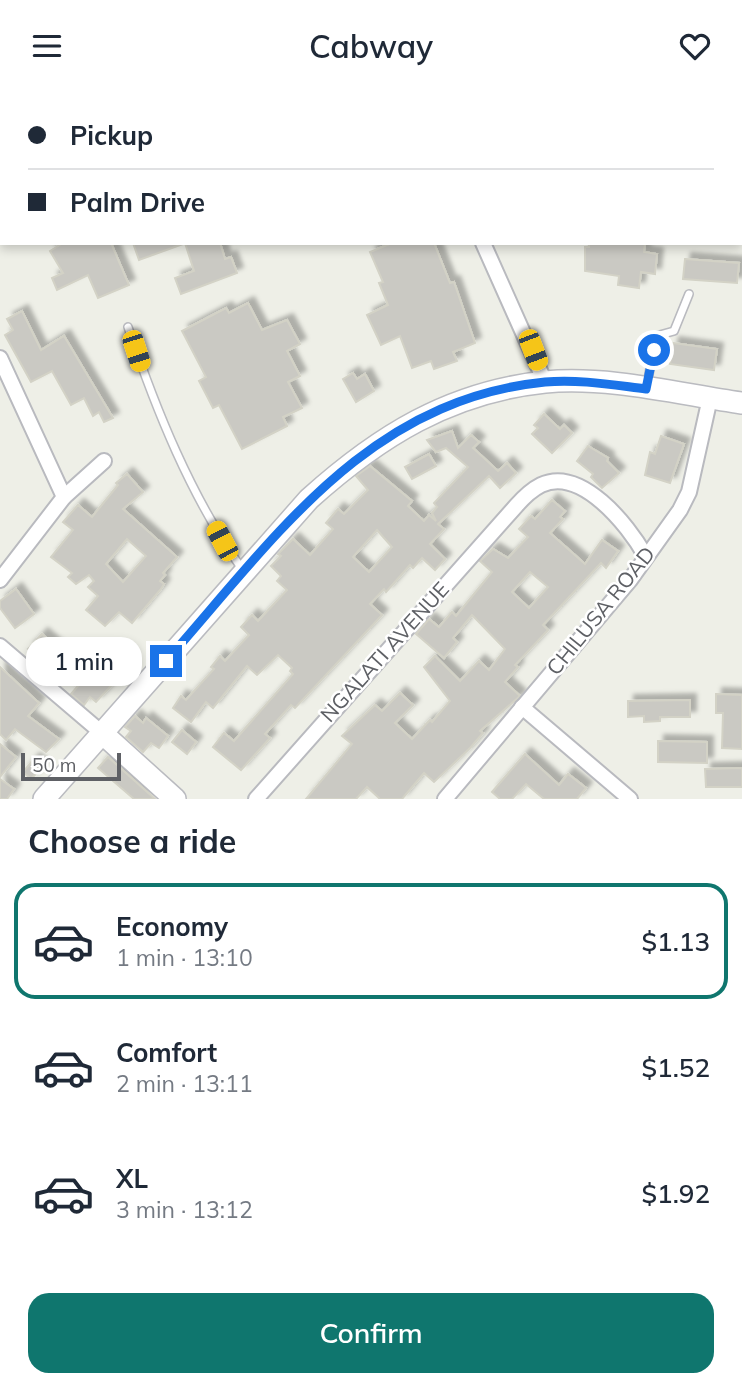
<!DOCTYPE html>
<meta charset="utf-8">
<style>
:root{--surface:#fff;--page:#f2f2f3;--text:#1f2937;--muted:#747a83;--line:#e0e1e3;--accent:#0f766e}
body{margin:0;font-family:Mulish,sans-serif;background:var(--page);color:var(--text);height:100vh;display:flex;flex-direction:column;font-size:26px;white-space:nowrap}
*{box-sizing:border-box;margin:0}
p{font-size:23px;color:var(--muted)}
.icon{flex:none;width:38px;height:38px;fill:none;stroke:currentColor;stroke-width:2;stroke-linecap:round;stroke-linejoin:round}
.map{position:relative;height:708px;overflow:hidden}
.panel{display:flex;flex-direction:column;background:var(--surface);flex:1}
.panel>*{flex:none}
.top-card{position:absolute;left:0px;top:0px;width:742px;height:154px;box-shadow:0 4px 10px #0003;display:grid;align-content:center;height:154px;padding:0 28px;background:var(--surface)}
.scale{position:absolute;left:21px;bottom:18px;width:100px;box-sizing:border-box;padding-left:7px;border:4px solid #5e6065;border-top:0;font-size:19px;line-height:24px;white-space:nowrap;color:#5e6065;-webkit-text-stroke:5px #fff;paint-order:stroke}
.end{position:absolute;width:32px;height:32px;margin:-16px;border:9px solid #1a73e8;background:#fff;box-shadow:0 0 0 4px #fff}
.from{border-radius:50%}
.bubble{position:absolute;height:49px;border-radius:21px;background:var(--surface);box-shadow:0 4px 10px #0003;font-size:23px;font-weight:600;line-height:49px;text-align:center}
.car{position:absolute;width:21px;height:42px;margin:-21px -10px;border-radius:9px;box-shadow:0 0 5px 2px #0007;background:linear-gradient(#f5c518 24%,#345 0 40%,#f5c518 0 76%,#345 0 86%,#f5c518 0)}
.top-card b{display:flex;align-items:center;gap:24px;height:66px;font-size:26px}
.top-card b+b{border-top:2px solid var(--line)}
.top-card i{width:18px;height:18px;background:var(--text)}
ul{padding:0;list-style:none}
li{display:flex;align-items:center;gap:21px;height:116px;margin:0 14px 10px;padding:0 14px;border:4px solid transparent;border-radius:21px}
li div{flex:1}
li b{display:block;font-size:26px}
li em{font-style:normal;font-weight:600}
li.current{border-color:var(--accent)}
li>.icon{width:63px;height:63px;stroke-width:1.5}
h2{padding:0 28px;font-size:32px;line-height:84px}
.cta{display:flex;gap:14px;margin-top:auto;padding:14px 28px}
.cta a{flex:1;height:80px;border-radius:21px;background:var(--accent);color:#fff;font-size:28px;font-weight:600;line-height:80px;text-align:center}
header{display:flex;justify-content:space-between;align-items:center;height:91px;padding:0 28px;background:var(--surface);font-size:32px;font-weight:600}
.map>svg:first-child{display:block}
</style>
<header><svg class="icon" aria-label="menu" viewBox="0 0 24 24"><path d="M4 6h16M4 12h16M4 18h16"/></svg>Cabway<svg class="icon" aria-label="heart" viewBox="0 0 24 24"><path d="M12 20l-8-8c-3-5 5-10 8-4 3-6 11-1 8 4z"/></svg></header>
<div class="map">
<svg width="742" height="708" viewBox="0 0 742 708">
<defs>
<filter id="shadow"><feDropShadow dx="6" dy="-6" stdDeviation="2" flood-color="#0004"/></filter>
</defs>
<rect width="100%" height="100%" fill="#eeefe7"/>
<!-- building -->
<g fill="#cac9c3" stroke="#d3d2c6" stroke-width="2" fill-rule="evenodd" filter="url(#shadow)">
<path d="M63,152h48l18,42 -31,13 -10,-23 -31,15 -5,-12 11,-5 -13,-22z"/>
<path d="M133,152h50v1l-44,16z"/>
<path d="M185,152h35l5,16 6,-2 6,16 -56,21 -6,-16 19,-7z"/>
<path d="M392,152h42l16,40 4,-1 21,61 -22,9 4,9 -23,8 -3,-8 -19,7 -12,-32 -19,9 -14,-30 21,-10 -9,-22 4,-1 -13,-30z"/>
<path d="M589,152h56l-1,9 13,2 -2,20 -14,-2 -2,16 -21,-3 1,-9 -34,-5v-24h4z"/>
<path d="M685,168l54,4 -2,20 -54,-4z"/>
<path d="M248,212l14,27 25,-10 13,24 -13,7 13,25 -12,6 14,26 -19,9 4,9 -45,23 -23,-44 -6,3 -14,-27 7,-4 -24,-46 44,-23 3,5z"/>
<path d="M22,220l19,39 23,-14 49,82 -9,4 -5,-10 -6,4 -9,-18 -13,7 -19,-34 -21,11 -26,-47 8,-5 -6,-11z"/>
<path d="M673,252l44,6 -3,21 -44,-6z"/>
<path d="M353,282l4,6 8,-5 9,17 -18,11 -13,-23z"/>
<path d="M544,323l16,15 4,-4 8,8 -20,20 -20,-19 6,-6 -4,-3z"/>
<path d="M452,340l6,17 13,-13 8,7 -6,6 25,23 9,-8 9,10 -16,15 -11,-12 -51,48 6,5 -14,15 15,15 -10,11 -13,-12 -9,10 -3,-3 -24,27 -2,-3 -14,15 12,11 -87,93 -4,-3 -26,29 5,4 -29,32 -28,-23 11,-14 10,8 59,-67 -3,-3 2,-3 -14,-13 -21,20 -10,-9 -34,42 -7,-6 -15,20 -18,-14 8,-12 5,4 28,-31 -3,-2 9,-11 5,5 24,-26 -8,-8 11,-12 6,6 29,-31 -10,-9 4,-5 -10,-10 10,-10 -3,-2 15,-15 17,16 23,-26 -7,-6 12,-14 6,5 24,-24 -12,-14 14,-10 42,35 -4,5 16,15 5,-6 7,6 -4,-8 5,-6 -3,-4 34,-36 -22,-19 -10,4 -9,-12zM377,439l15,17 -23,25 -16,-15z"/>
<path d="M661,345l23,8 -14,39 -25,-8 5,-23 5,2z"/>
<path d="M588,355l20,12 -1,3 12,12 -17,15 -11,-11 2,-3 -16,-13z"/>
<path d="M429,363l7,12 -24,13 -7,-12z"/>
<path d="M127,383l16,18 -20,17 54,48 -14,16 2,2 -5,6 4,3 -3,5 -29,34 -13,-11 -14,14 -19,-16 12,-14 -10,-9 6,-6 -5,-6 -13,9 -8,-7 4,-4 -21,-16 22,-27 -10,-8 15,-17 14,12 26,-32 -2,-2zM127,448l19,17 -23,26 -17,-18z"/>
<path d="M552,409l13,11 -5,6 3,2 -13,14 35,31 17,-24 16,11 -12,17 -5,-5 -58,62 5,5 -33,35 3,2 -13,15 15,14 -40,35 3,2 -13,15 -36,34 -10,-9 -22,26h-22l-13,-12 -11,12h-50l46,-55 -10,-8 33,-31 7,6 18,-18 13,12 -18,18 17,16 18,-19 2,2 18,-21 -26,-34 11,-11 25,25 19,-20 10,9 16,-21 -33,-34 -19,23 4,4 -13,16 -28,-24 13,-15 10,8 13,-15 4,4 36,-44 -12,-11 13,-12 15,9 20,-21 -9,-8 12,-13 4,3zM530,481l18,15 -19,21 -17,-16z"/>
<path d="M16,498l18,25 -19,14 -15,-20v-7z"/>
<path d="M42,543l30,26 -16,16 -28,-27z"/>
<path d="M0,576l39,36 -11,13 31,23 -13,13 -31,-23 -9,11 -6,-6z"/>
<path d="M114,576l8,7 -26,28 -6,-5 -6,8 -13,-11 20,-23 14,7z"/>
<path d="M716,603l26,1v54l-20,-1 1,-35h-7z"/>
<path d="M690,609v17h-30v4l-16,1v-6l-16,1v-16z"/>
<path d="M135,625l8,7 3,-5 22,18 -9,12 -8,-5 -8,9 -17,-15 5,-6 -6,-4z"/>
<path d="M182,639l14,12 -9,12 -15,-12z"/>
<path d="M658,650l49,1v21l-49,-1z"/>
<path d="M0,653l16,13 -16,20z"/>
<path d="M525,663l34,31 9,-11 18,14 -9,11h-33l-18,-15 -14,15h-12l-8,-7z"/>
<path d="M108,666l47,42h-21l-36,-31z"/>
<path d="M34,668l9,7 -12,13 -8,-7z"/>
<path d="M742,677v19h-36l-1,-18z"/>
<path d="M0,688l14,10 -7,10h-7z"/>
</g>
<g fill="none" stroke-linecap="round" stroke-linejoin="round">
<defs>
<g id="lane">
<path d="M128,236c28,83 63,170 114,242"/>
<path d="M647,294l9,-49 18,-5 15,-37"/>
</g>
<g id="street">
<path d="M412,0l1,2"/>
<path d="M195,2v-2"/>
<path d="M483,152l62,139"/>
<path d="M0,267l64,139 -64,83"/>
<path d="M64,406l40,-36"/>
<path d="M0,555l102,87"/>
<path d="M522,616l108,92"/>
<path d="M256,708l260,-293c7,-8 15,-16 25,-21 40,-19 87,40 104,70"/>
<path d="M445,708l185,-219 50,-70 9,-18 21,-94"/>
</g>
<g id="secondary">
<path d="M102,642l73,66"/>
<path d="M44,708l265,-300c70,-63 141,-107 236,-117 64,-6 134,12 197,21"/>
</g>
</defs>
<!-- lane casing -->
<use href="#lane" stroke="#b9babf" stroke-width="10"/>
<!-- street casing -->
<use href="#street" stroke="#b9babf" stroke-width="18"/>
<!-- secondary casing -->
<use href="#secondary" stroke="#babbc0" stroke-width="24"/>
<!-- lane -->
<use href="#lane" stroke="#fff" stroke-width="7"/>
<!-- street -->
<use href="#street" stroke="#fff" stroke-width="14"/>
<!-- secondary -->
<use href="#secondary" stroke="#fff" stroke-width="21"/>
</g>
<g fill="none" stroke-linecap="round" stroke-linejoin="round">
<!-- route -->
<path stroke="#1a73e8" stroke-width="9" d="M166,570c109,-123 201,-261 379,-279 34,-3 68,3 101,7l8,-39"/>
</g>
<g text-anchor="middle" stroke-width="5" stroke-linejoin="round" paint-order="stroke">
<!-- street labels -->
<g font-size="21" fill="#5e6065" stroke="#fff">
<text transform="translate(601 520) rotate(-51)" y="7">CHILUSA ROAD</text>
<text transform="translate(385 561) rotate(-48)" y="7">NGALATI AVENUE</text>
</g>
</g>
</svg>
<div class="scale">50 m</div>
<i class="end from" style="left:654px;top:259px"></i>
<i class="end" style="left:166px;top:570px"></i>
<div class="bubble" style="left:26px;top:546px;width:116px">1 min</div>
<i class="car" style="left:533px;top:259px;rotate:159deg"></i>
<i class="car" style="left:136px;top:260px;rotate:162deg"></i>
<i class="car" style="left:222px;top:450px;rotate:332deg"></i>
<div class="top-card">
<b><i class="from"></i>Pickup</b>
<b><i></i>Palm Drive</b>
</div>
</div>
<section class="panel">
<h2>Choose a ride</h2>
<ul>
<li class="current"><svg class="icon" aria-label="car" viewBox="0 0 24 24"><path d="M5 17H2v-5l4-1 3-4h7l3 4 3 1v5h-3M9 17h6M6 11h13"/><circle cx="7" cy="17" r="2"/><circle cx="17" cy="17" r="2"/></svg><div><b>Economy</b><p>1 min · 13:10</p></div><em>$1.13</em></li>
<li><svg class="icon" aria-label="car" viewBox="0 0 24 24"><path d="M5 17H2v-5l4-1 3-4h7l3 4 3 1v5h-3M9 17h6M6 11h13"/><circle cx="7" cy="17" r="2"/><circle cx="17" cy="17" r="2"/></svg><div><b>Comfort</b><p>2 min · 13:11</p></div><em>$1.52</em></li>
<li><svg class="icon" aria-label="car" viewBox="0 0 24 24"><path d="M5 17H2v-5l4-1 3-4h7l3 4 3 1v5h-3M9 17h6M6 11h13"/><circle cx="7" cy="17" r="2"/><circle cx="17" cy="17" r="2"/></svg><div><b>XL</b><p>3 min · 13:12</p></div><em>$1.92</em></li>
</ul>
<div class="cta"><a>Confirm</a></div>
</section>
